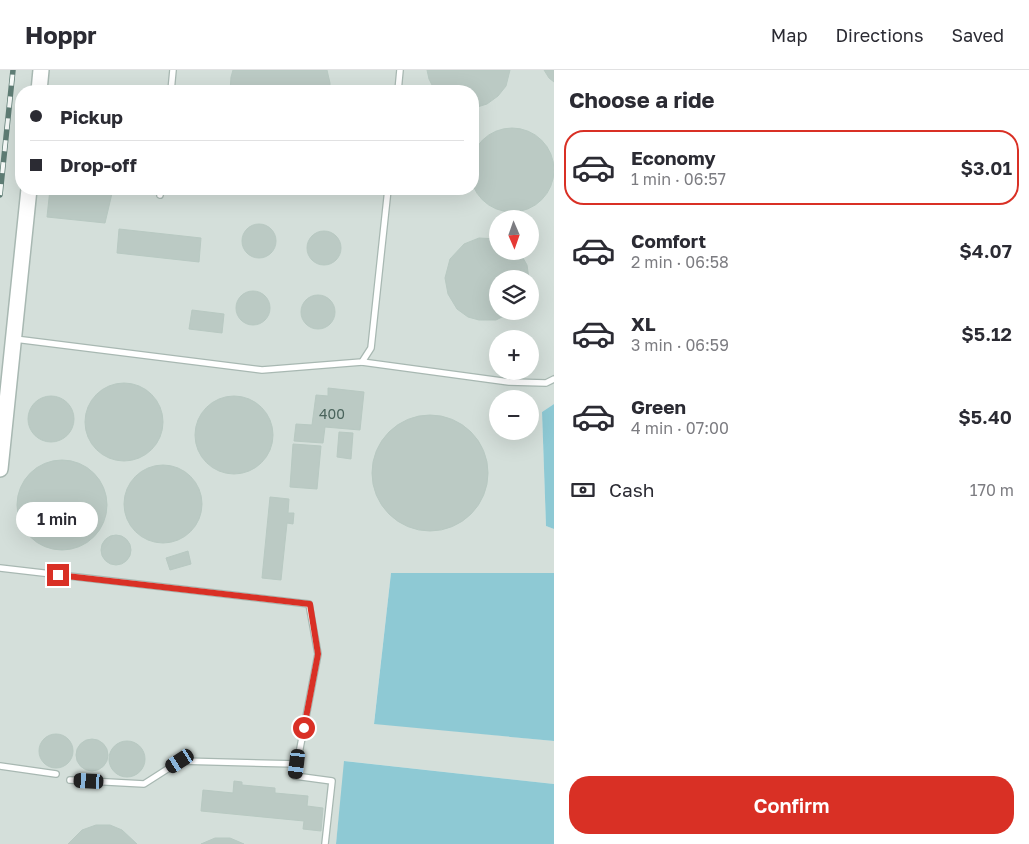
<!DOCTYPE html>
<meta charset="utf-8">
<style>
:root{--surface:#fff;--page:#f2f2f3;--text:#2b2b33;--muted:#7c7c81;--line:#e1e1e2;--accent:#d93025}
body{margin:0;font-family:"Golos Text",sans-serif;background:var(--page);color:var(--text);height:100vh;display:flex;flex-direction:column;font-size:19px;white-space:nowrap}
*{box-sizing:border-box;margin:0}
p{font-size:16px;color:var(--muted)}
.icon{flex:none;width:28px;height:28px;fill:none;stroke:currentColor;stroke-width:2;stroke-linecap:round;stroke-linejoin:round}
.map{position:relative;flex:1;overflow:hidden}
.drawer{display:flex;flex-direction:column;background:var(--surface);width:475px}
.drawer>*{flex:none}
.top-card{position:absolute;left:15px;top:15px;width:464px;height:110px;border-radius:20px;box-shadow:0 5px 20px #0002;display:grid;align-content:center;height:110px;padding:0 15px;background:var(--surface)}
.needle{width:32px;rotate:178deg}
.fabs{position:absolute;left:489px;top:140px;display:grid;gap:10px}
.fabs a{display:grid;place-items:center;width:50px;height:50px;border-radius:50%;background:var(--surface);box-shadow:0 5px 20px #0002;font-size:25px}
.end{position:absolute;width:22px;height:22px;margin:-11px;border:6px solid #d93025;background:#fff;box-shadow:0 0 0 2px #fff}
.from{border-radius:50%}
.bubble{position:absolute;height:35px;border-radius:18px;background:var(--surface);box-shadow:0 5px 20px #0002;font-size:16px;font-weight:600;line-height:35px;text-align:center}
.car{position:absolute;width:15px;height:30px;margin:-15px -8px;border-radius:6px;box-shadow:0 0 4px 1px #0007;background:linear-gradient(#222 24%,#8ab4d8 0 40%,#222 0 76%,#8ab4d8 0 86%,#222 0)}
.top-card b{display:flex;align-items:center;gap:18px;height:48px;font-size:19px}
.top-card b+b{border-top:1px solid var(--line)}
.top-card i{width:12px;height:12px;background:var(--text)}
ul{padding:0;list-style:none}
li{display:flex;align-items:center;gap:15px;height:75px;margin:0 10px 8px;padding:0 5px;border:2px solid transparent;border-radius:20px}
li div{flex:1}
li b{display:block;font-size:19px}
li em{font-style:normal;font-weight:600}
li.active{border-color:var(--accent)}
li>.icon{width:45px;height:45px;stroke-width:1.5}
h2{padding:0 15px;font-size:22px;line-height:60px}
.pay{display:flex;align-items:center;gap:12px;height:55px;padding:0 15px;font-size:19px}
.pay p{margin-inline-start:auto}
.action{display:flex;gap:10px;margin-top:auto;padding:10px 15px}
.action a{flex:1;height:58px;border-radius:20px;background:var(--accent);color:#fff;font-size:20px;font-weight:600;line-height:58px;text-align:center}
header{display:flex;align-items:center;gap:30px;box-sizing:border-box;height:70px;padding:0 25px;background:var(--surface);border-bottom:1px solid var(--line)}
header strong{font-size:24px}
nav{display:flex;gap:28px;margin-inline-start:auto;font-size:18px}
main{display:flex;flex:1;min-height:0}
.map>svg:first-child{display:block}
</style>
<header>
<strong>Hoppr</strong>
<nav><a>Map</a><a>Directions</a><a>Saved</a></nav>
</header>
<main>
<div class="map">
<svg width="554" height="774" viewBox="0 0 554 774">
<rect width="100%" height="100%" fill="#e6efeb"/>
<!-- built -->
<path fill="#d4dfda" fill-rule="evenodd" d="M0,0h554v334l-12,8 4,114 8,3v44h-163l-17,150 180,18v43l-209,-23 -9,83h-336zM21,21h451v98h-451zM498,149h32v32h-32zM498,209h32v32h-32zM498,269h32v32h-32zM498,329h32v32h-32z"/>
<!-- water -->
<g fill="#8ec9d4">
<path d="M554,334v125l-8,-3 -4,-114z"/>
<path d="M391,503h163v168l-180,-17z"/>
<path d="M344,691l210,23v60h-218z"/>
</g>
<!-- building -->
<g fill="#bbcac4" stroke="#b8c9c2">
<path d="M233,0h94l3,13v8h-100l1,-14z"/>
<path d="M427,0h83l-4,16 -8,10 -11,8 -13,4 -2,-17h-37l-6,-12z"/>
<path d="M544,0h10v12l-5,-4z"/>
<circle cx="512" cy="100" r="42"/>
<path d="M50,119h63l-8,34 -58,-6z"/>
<circle cx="259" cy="171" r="17"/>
<path d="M119,159l82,9 -2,24 -82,-9z"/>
<circle cx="324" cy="178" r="17"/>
<path d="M479,168l19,1v12h21l8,14 2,14h-31v32h16l-18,9h-17l-11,-3 -11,-8 -9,-15 -3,-16 5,-19 14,-15z"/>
<circle cx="253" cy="238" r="17"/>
<circle cx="318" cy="242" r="17"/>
<path d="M192,240l32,4 -2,19 -33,-4z"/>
<circle cx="124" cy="352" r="39"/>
<path d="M328,318l36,4 -4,38 -35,-3 -2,16 -29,-2 2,-17 16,1 4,-30 12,1z"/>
<circle cx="234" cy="365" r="39"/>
<circle cx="51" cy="349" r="23"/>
<circle cx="430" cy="403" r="58"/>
<path d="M339,362l14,1 -2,26 -14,-2z"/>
<path d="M293,374l28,2 -4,43 -27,-2z"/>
<circle cx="62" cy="435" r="45"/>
<circle cx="163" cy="434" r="39"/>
<path d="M270,427l19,2 -1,14h6l-1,11 -6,-1 -6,57 -19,-2z"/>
<circle cx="116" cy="480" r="15"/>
<path d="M188,481l3,13 -21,6 -4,-12z"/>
<circle cx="56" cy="681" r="17"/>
<circle cx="92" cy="685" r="16"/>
<circle cx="127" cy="689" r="18"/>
<path d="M234,711l8,1v3l33,3v5l33,3 -1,10 16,2 -2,23 -18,-2 1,-8 -103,-10 2,-21 30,3z"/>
<path d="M96,755h14l12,5 15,14h-69l14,-14z"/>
<path d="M215,768h15l14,6h-43z"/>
</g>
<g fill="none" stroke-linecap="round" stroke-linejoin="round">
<defs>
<g id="service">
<path d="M171,21l2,-21"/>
<path d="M398,21l2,-21"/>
<path d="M160,125l1,-6"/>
<path d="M15,269l247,31 100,-8 9,-14 17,-159"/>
<path d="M362,292l147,20 37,1 8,-4"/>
<path d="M0,498l309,36 9,50 -21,110 -117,-3 -36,23 -74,-4"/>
<path d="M297,694l-2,12 37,5 -7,63"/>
<path d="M0,696l56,8"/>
</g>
<g id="tertiary">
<path d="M39,21l2,-21"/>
<path d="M0,399l29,-280"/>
</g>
</defs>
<!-- service casing -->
<use href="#service" stroke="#a8b8b2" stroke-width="8"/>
<!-- tertiary casing -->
<use href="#tertiary" stroke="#a8b8b2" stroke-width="18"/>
<!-- service -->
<use href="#service" stroke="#fff" stroke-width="5.5"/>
<!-- tertiary -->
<use href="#tertiary" stroke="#fff" stroke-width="15"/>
<defs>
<path id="rail" d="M0,125l13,-125"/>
</defs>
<!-- rail casing -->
<use href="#rail" stroke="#5f7d75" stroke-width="5.5"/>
<!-- rail -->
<use href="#rail" stroke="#f7fbf9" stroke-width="4" stroke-dasharray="11" stroke-linecap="butt"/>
</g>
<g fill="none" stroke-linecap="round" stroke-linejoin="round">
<!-- route -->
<path stroke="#d93025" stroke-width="6" d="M58,505l252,29 8,50 -14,74"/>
</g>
<g text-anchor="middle" stroke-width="4.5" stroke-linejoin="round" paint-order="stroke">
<!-- number labels -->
<g font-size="14" fill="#4a645c">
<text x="332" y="349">400</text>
</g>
</g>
</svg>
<div class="fabs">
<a><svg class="needle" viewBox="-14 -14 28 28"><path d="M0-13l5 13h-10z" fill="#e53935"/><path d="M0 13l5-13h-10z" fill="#7c7c81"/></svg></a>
<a><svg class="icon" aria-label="layers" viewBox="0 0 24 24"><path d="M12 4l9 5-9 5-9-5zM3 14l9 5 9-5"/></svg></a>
<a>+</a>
<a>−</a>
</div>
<i class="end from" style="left:304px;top:658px"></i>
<i class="end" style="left:58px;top:505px"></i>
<div class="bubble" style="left:16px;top:432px;width:82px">1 min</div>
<i class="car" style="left:180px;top:691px;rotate:237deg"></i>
<i class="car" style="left:297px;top:694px;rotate:187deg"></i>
<i class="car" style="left:89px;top:711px;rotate:273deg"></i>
<div class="top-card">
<b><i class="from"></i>Pickup</b>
<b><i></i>Drop-off</b>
</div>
</div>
<section class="drawer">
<h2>Choose a ride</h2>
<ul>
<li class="active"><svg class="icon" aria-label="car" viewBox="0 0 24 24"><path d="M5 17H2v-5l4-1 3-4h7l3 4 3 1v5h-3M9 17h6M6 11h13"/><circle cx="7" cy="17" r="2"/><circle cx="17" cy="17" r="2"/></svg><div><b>Economy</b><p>1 min · 06:57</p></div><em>$3.01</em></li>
<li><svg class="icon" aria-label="car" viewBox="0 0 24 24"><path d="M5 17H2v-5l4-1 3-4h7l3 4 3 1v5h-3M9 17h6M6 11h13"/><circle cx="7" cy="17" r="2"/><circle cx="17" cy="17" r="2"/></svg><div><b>Comfort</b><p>2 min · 06:58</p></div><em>$4.07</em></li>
<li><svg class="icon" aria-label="car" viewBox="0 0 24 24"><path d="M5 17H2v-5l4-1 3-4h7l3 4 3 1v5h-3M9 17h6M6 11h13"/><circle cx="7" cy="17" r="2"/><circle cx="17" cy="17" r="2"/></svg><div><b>XL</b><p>3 min · 06:59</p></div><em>$5.12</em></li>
<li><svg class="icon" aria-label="car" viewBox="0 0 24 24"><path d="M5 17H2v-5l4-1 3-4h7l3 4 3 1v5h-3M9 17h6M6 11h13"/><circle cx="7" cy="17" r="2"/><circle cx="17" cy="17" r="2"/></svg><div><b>Green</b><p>4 min · 07:00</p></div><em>$5.40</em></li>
</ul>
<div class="pay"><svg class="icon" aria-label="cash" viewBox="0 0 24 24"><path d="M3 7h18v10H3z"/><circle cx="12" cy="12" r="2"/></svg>Cash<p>170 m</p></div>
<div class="action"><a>Confirm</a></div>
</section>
</main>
